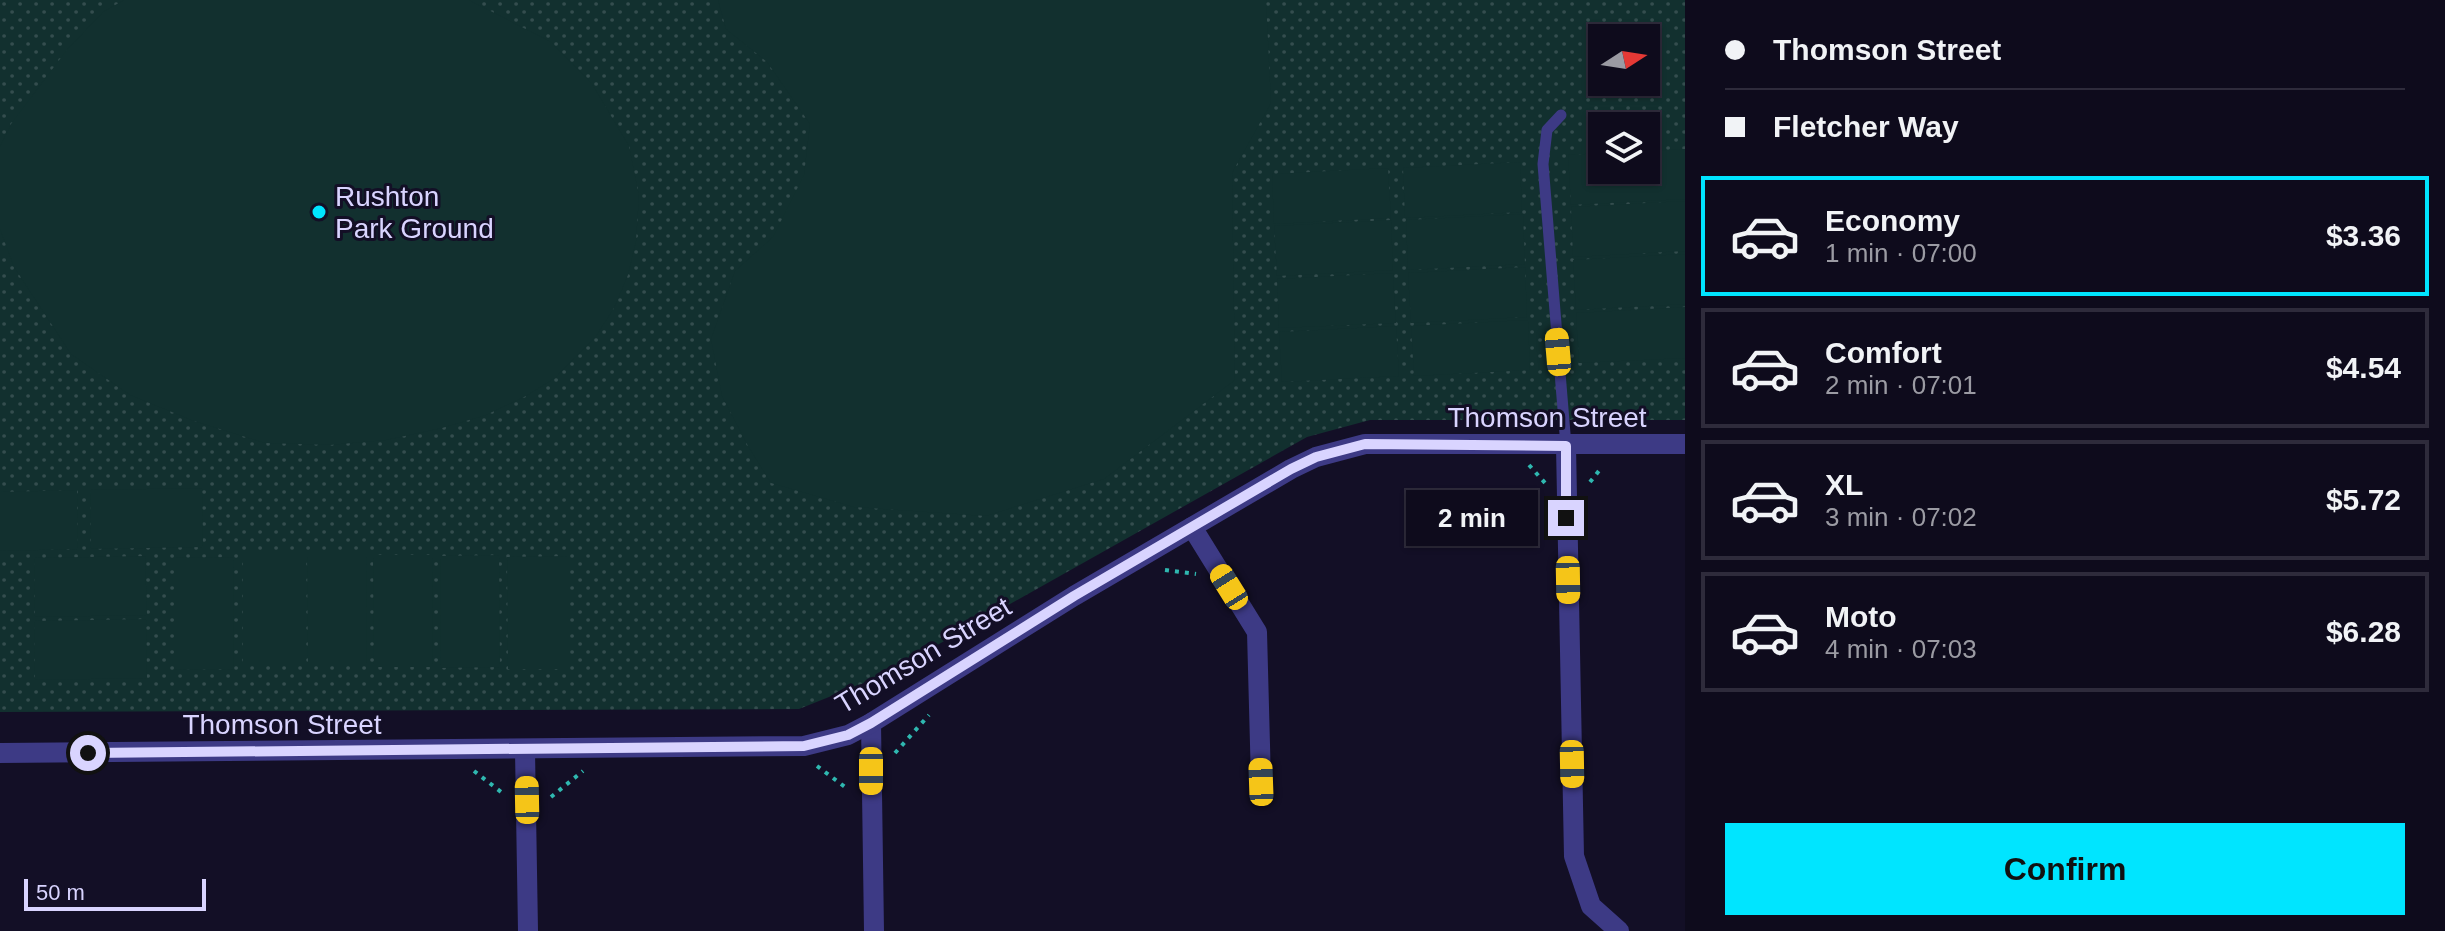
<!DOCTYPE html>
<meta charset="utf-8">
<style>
:root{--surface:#0e0b1c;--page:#171425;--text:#f1f3f6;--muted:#9b9ba3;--line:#2e2b3b;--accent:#00e5ff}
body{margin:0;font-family:Helvetica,sans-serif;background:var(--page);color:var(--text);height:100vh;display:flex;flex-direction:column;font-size:30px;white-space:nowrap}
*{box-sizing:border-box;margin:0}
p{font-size:26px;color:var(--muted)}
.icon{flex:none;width:44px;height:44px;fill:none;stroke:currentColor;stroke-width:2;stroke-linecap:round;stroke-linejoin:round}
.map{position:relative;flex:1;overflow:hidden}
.details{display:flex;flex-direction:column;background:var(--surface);width:760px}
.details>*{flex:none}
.hud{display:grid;align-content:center;height:176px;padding:0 40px;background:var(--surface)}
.needle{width:52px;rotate:78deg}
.controls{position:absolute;left:1588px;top:24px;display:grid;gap:16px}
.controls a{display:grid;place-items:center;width:72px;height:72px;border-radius:0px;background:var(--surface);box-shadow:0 2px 6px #0004,0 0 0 2px var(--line);font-size:40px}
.scale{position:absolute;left:24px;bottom:20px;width:182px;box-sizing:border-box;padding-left:8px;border:4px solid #d9d4ff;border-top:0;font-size:22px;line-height:28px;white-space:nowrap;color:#d9d4ff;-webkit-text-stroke:6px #130f26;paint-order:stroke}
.end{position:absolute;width:36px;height:36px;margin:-18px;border:10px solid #d9d4ff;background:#111;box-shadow:0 0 0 4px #111}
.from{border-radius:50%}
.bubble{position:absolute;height:56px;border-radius:0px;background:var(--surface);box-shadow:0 2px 6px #0004,0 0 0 2px var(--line);font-size:26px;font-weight:700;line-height:56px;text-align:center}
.car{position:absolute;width:24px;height:48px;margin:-24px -12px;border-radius:10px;box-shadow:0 0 6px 2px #0007;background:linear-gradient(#f5c518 24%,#345 0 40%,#f5c518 0 76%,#345 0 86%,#f5c518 0)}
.hud b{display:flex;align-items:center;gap:28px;height:76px;font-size:30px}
.hud b+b{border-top:2px solid var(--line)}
.hud i{width:20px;height:20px;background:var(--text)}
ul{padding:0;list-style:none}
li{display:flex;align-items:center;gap:24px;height:120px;margin:0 16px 12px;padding:0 24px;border:4px solid var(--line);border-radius:0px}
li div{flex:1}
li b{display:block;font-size:30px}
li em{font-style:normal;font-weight:700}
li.on{border-color:var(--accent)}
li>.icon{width:72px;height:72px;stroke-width:1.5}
.cta{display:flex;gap:16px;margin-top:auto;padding:16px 40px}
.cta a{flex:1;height:92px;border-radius:0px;background:var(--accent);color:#111;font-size:32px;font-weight:700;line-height:92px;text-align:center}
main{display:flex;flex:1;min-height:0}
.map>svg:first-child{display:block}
</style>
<main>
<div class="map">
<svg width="1685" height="931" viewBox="0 0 1685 931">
<defs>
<pattern id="park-dots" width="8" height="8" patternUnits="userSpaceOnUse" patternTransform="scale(2)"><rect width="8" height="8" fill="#12302f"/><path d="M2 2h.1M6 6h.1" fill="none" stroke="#344d4e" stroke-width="1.8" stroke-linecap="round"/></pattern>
</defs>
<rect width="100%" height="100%" fill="#130f26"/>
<!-- park -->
<path fill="url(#park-dots)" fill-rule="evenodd" d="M0,0h1685v420h-315l-63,17 -423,238 -85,34 -799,3zM1602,38h44v44h-44zM1602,126h44v44h-44z"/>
<!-- garden -->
<g fill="#12302f">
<path d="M124,0h345l82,42 41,42 37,62 10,50 -3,45 -8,34 -14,33 -18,28 -41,42 -29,18 -40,19 -44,13 -56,12 -56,5 -65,-2 -71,-22 -64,-26 -59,-41 -57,-87 -14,-38v-82l11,-23 55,-73 37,-39z"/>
<path d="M718,0h548l5,103 -39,70 3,207 -131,99 -118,37 -132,-9 -83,-24 -23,-37 -26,-50 -11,-57 24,-68 38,-34 31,-62 6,-51 -43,-62 -41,-33z"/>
<path d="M1685,149v50l-114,6 -3,-50 34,-2v17h44v-19z"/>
<path d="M1520,162l2,50 -117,6 -2,-50z"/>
<path d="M1388,168l3,50 -117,6 -2,-50z"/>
<path d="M1685,201v50l-112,6 -2,-50z"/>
<path d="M1523,214l2,50 -117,6 -2,-50z"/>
<path d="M1391,220l2,50 -116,6 -3,-50z"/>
<path d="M1685,254v50l-109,6 -3,-50z"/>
<path d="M1525,267l2,50 -116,6 -3,-50z"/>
<path d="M1393,273l3,50 -117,5 -2,-49z"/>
<path d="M1685,307v51l-106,5 -3,-50z"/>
<path d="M1528,320l2,50 -116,6 -3,-50z"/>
<path d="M1396,326l3,50 -117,6 -3,-50z"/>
<path d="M202,488l1,59 -112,2 -1,-59z"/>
<path d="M77,490l1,59 -78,2v-59z"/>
<rect x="243" y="554" width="59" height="112"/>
<path d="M307,554h59l1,112h-59z"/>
<path d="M373,555h59l1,112h-59z"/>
<path d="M499,555l1,112 -59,1 -1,-112z"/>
<path d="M145,556l2,59 -112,2 -1,-59z"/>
<path d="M567,556v113h-59l-1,-112z"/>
<path d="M233,557l1,112 -59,1v-112z"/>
<path d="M146,619l1,59 -112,2 -1,-59z"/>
</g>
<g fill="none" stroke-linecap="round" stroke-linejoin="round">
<!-- path -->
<g stroke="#2fb8b0" stroke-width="4" stroke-dasharray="4 6" stroke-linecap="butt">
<path d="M1529,465l16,18"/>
<path d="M1590,482l12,-15"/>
<path d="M1165,570l31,4"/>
<path d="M895,753l34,-38"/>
<path d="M817,766l32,24"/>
<path d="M474,771l31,24"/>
<path d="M551,797l32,-26"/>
</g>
<!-- service -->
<path stroke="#3d3a85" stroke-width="11" d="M1561,115l-14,15 -4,34 23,282"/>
<!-- minor -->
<g stroke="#3d3a85" stroke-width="20">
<path d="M1566,446l8,410 17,50 28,25"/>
<path d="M1192,527l65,105 4,150"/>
<path d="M871,723l3,208"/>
<path d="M525,751l3,180"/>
<path d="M0,753l804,-7 44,-11 23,-12 203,-127 217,-127 25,-12 49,-13h320"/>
</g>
</g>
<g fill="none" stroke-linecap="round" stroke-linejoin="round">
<!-- route -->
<path stroke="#d9d4ff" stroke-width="10" d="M88,753l716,-7 44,-11 23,-12 203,-127 217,-127 25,-12 49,-13 201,2v72"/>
</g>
<!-- markers -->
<circle fill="#00e5ff" stroke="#130f26" stroke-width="3" cx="319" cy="212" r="8"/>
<g text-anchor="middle" stroke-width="6" stroke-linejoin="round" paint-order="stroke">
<!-- poi labels -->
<g font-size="28" fill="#d9d4ff" stroke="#130f26" text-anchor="start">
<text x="335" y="206">Rushton<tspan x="335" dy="32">Park Ground</tspan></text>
</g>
<!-- street labels -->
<g font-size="28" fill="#d9d4ff" stroke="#130f26">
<text x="1547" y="427">Thomson Street</text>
<text transform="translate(923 655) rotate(-31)" y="10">Thomson Street</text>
<text x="282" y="734">Thomson Street</text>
</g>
</g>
</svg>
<div class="controls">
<a><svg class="needle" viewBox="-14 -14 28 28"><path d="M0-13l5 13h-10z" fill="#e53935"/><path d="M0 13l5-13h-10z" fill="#9b9ba3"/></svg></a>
<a><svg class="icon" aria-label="layers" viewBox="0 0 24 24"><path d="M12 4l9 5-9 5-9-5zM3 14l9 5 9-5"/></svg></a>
</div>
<div class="scale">50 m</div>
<i class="end from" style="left:88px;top:753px"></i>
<i class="end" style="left:1566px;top:518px"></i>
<div class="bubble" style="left:1406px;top:490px;width:132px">2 min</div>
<i class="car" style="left:1558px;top:352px;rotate:355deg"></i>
<i class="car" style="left:1568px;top:580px;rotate:179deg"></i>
<i class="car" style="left:1229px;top:587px;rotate:328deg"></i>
<i class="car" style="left:1572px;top:764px;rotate:179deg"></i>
<i class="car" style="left:871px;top:771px;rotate:180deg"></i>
<i class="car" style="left:1261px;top:782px;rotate:358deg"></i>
<i class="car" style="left:527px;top:800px;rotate:359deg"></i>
</div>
<section class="details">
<div class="hud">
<b><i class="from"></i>Thomson Street</b>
<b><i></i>Fletcher Way</b>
</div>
<ul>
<li class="on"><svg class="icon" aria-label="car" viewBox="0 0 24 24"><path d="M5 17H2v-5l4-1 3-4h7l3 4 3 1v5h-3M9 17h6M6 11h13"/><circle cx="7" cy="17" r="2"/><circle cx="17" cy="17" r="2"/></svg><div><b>Economy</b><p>1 min · 07:00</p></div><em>$3.36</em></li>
<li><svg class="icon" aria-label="car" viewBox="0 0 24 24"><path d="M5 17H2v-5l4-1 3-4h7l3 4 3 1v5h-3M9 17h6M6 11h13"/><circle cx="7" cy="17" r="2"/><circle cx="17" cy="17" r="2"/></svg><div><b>Comfort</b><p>2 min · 07:01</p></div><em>$4.54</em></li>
<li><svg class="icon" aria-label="car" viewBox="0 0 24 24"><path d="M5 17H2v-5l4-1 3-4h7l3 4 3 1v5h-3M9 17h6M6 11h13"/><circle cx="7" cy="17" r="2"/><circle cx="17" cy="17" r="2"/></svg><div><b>XL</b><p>3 min · 07:02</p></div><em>$5.72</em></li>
<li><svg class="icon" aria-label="car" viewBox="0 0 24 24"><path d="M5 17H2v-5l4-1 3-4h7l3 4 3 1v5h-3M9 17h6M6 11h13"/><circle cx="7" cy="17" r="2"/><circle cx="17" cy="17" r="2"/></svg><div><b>Moto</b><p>4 min · 07:03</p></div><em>$6.28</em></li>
</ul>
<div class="cta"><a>Confirm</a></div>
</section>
</main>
